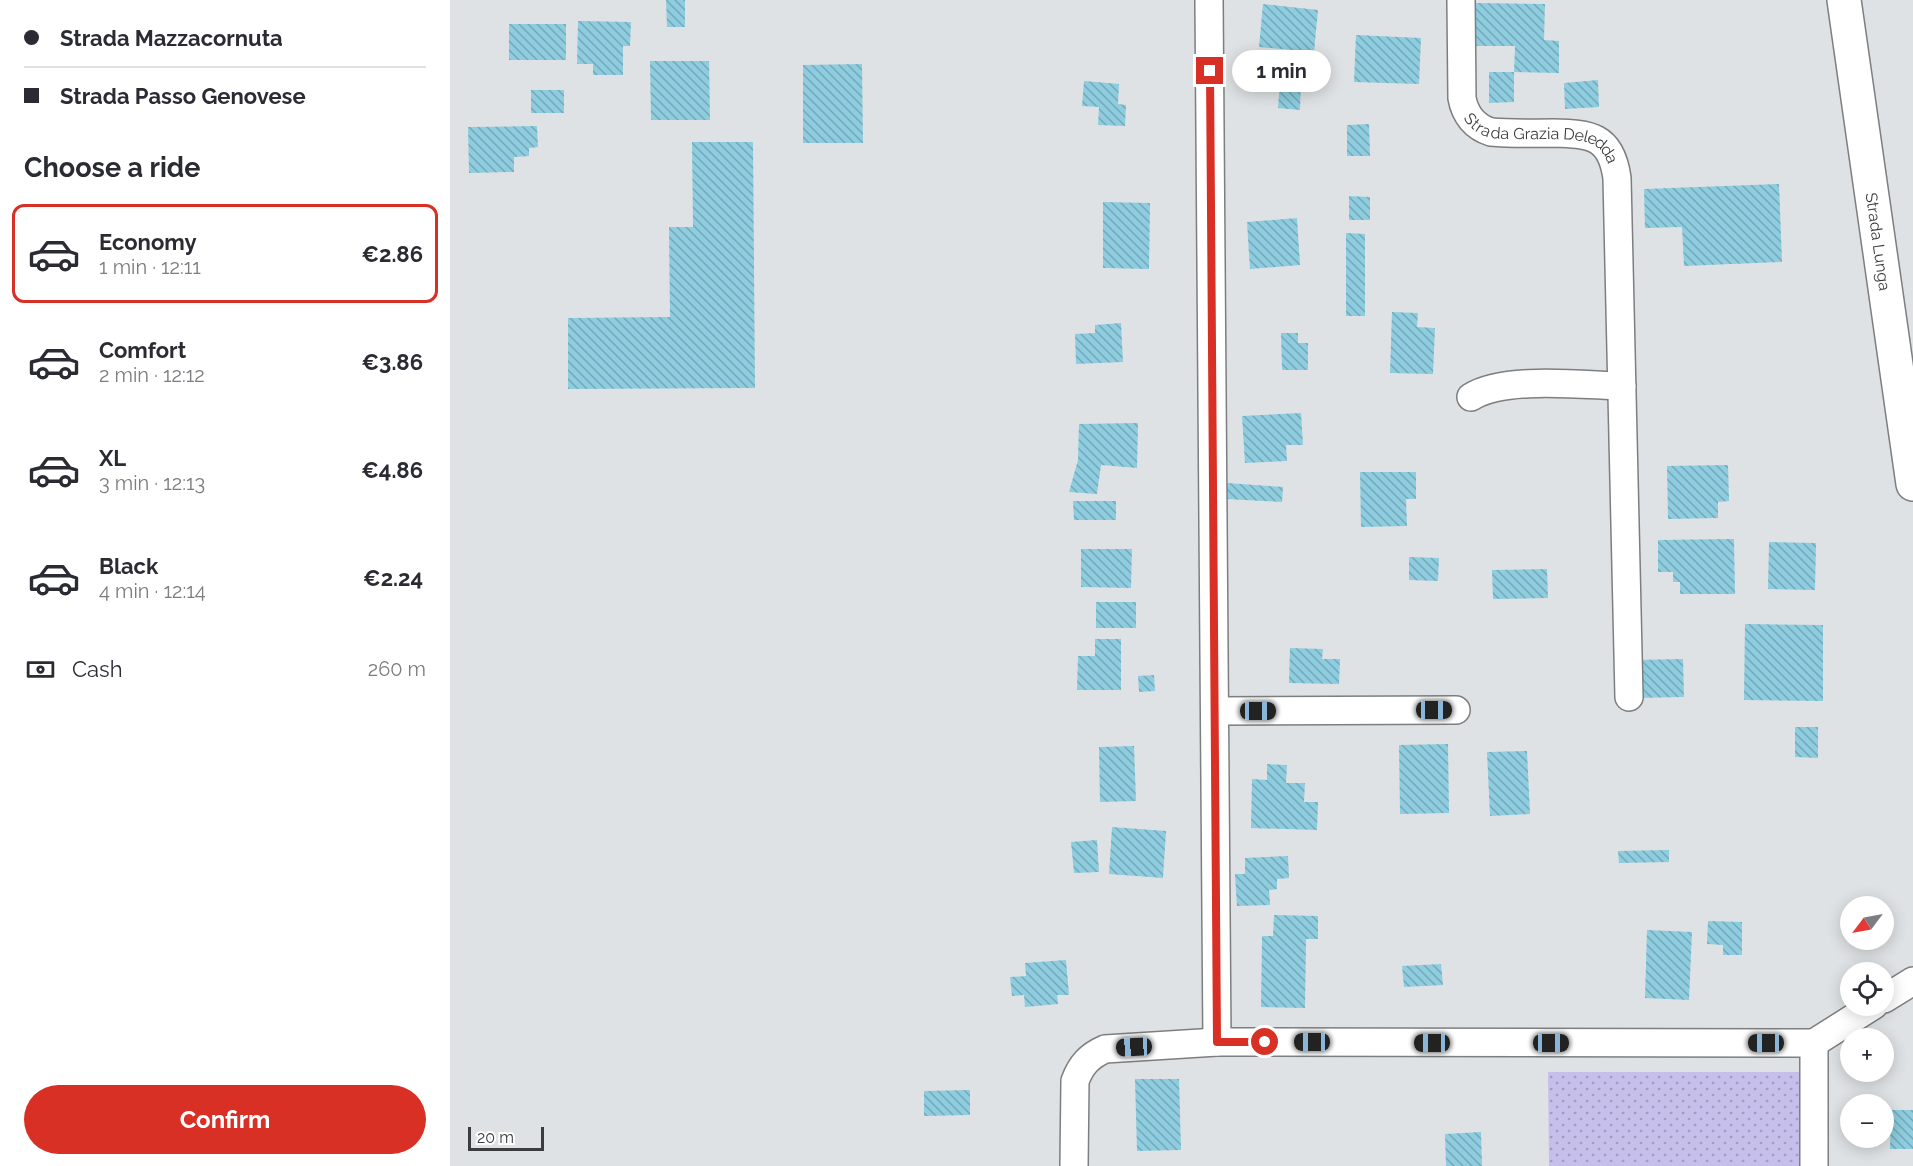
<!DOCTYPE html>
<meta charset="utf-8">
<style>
:root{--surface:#fff;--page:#f2f2f3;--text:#2b2b33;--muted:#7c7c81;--line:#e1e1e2;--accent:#d93025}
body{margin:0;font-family:Raleway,sans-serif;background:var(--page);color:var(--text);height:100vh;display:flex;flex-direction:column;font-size:22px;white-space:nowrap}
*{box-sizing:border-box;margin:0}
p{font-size:20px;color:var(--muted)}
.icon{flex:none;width:33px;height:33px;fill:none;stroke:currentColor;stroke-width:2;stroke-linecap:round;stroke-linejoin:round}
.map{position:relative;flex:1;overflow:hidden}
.side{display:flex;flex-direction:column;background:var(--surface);width:450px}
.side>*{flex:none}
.hud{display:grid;align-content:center;height:132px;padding:0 24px;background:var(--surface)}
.needle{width:39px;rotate:238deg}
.tools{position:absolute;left:1390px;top:896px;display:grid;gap:12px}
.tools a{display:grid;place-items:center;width:54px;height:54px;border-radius:50%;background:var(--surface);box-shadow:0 3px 15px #0003;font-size:30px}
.scale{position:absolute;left:18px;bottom:15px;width:76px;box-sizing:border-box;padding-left:6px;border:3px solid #3a3c3d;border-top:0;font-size:16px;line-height:21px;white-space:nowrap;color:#3a3c3d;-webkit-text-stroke:4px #fff;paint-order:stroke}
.end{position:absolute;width:27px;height:27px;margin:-14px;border:8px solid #d93025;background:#fff;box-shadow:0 0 0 3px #fff}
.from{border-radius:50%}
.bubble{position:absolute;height:42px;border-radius:21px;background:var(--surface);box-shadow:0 3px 15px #0003;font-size:20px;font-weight:700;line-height:42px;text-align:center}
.car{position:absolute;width:18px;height:36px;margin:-18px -9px;border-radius:8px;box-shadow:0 0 4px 2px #0007;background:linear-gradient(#222 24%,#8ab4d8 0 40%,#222 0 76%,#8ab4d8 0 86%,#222 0)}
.hud b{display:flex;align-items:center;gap:21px;height:57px;font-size:22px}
.hud b+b{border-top:2px solid var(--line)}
.hud i{width:15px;height:15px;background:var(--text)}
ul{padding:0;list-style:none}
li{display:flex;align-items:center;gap:18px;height:99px;margin:0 12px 9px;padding:0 12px;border:3px solid transparent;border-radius:12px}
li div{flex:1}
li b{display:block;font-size:22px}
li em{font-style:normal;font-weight:700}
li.on{border-color:var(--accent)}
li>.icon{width:54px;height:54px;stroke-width:1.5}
h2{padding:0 24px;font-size:27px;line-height:72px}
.pay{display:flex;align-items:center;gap:15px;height:66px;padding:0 24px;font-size:22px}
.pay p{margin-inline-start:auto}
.cta{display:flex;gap:12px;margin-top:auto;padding:12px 24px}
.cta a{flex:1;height:69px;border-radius:36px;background:var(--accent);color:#fff;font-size:24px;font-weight:700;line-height:69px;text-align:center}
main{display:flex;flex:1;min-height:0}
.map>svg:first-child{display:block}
</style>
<main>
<section class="side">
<div class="hud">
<b><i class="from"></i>Strada Mazzacornuta</b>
<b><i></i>Strada Passo Genovese</b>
</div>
<h2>Choose a ride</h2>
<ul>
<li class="on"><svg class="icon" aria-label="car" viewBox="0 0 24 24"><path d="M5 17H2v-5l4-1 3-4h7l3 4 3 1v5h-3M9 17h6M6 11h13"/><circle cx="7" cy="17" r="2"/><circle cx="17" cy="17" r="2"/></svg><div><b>Economy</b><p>1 min · 12:11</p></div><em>€2.86</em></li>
<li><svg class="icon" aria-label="car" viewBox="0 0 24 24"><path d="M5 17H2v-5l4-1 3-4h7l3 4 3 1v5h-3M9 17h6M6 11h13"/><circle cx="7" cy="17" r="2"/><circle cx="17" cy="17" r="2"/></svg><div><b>Comfort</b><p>2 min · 12:12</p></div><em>€3.86</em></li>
<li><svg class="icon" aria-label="car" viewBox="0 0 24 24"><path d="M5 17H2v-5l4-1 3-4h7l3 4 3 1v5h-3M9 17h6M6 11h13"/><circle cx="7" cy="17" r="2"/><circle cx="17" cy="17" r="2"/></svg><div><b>XL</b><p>3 min · 12:13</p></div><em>€4.86</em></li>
<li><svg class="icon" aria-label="car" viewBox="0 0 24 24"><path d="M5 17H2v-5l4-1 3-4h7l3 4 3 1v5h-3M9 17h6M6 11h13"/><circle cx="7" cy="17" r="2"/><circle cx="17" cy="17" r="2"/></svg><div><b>Black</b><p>4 min · 12:14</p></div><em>€2.24</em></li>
</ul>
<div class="pay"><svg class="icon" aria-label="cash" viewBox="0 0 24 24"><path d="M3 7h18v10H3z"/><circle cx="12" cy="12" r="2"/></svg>Cash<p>260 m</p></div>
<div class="cta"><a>Confirm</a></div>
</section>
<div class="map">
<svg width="1463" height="1166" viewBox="0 0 1463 1166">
<defs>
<pattern id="green-dots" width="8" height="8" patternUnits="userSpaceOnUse" patternTransform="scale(1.5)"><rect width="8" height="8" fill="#c6bfec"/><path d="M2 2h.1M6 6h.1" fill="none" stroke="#a29cc0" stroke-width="1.8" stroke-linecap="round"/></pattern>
<pattern id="building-back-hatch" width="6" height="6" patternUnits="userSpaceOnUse" patternTransform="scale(1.5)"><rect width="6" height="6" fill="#8dcddf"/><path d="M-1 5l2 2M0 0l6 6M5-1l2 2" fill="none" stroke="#74a8b6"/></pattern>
</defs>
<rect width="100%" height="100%" fill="#dfe2e4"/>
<!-- green -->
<path fill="url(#green-dots)" d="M1098,1072h276l1,94h-276z"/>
<!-- building -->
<g fill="url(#building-back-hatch)">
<path d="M216,0h19v27h-18z"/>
<path d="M1025,3l70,1 -1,36 15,1v32l-45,-1 1,-26h-40z"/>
<path d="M813,4l55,6 -4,42 -55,-5z"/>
<path d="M128,21l53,1 -1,24h-7v29h-30v-11h-16z"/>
<rect x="59" y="24" width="57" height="36"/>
<path d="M906,35l65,3 -2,46 -65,-2z"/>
<path d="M200,61h59l1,59h-59z"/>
<path d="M412,64l1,79h-60v-78z"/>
<path d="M1039,72h25v30l-25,1z"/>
<path d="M830,80l21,2 -1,28 -22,-2z"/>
<path d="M1148,80l1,27 -34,2 -1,-26z"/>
<path d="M634,81l35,3 -1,20 8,1 -1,21 -27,-1 1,-18 -17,-1z"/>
<rect x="81" y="90" width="33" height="23"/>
<path d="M919,124l1,32h-23v-31z"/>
<path d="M87,126l1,21 -9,1v8l-15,1v15l-45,1 -1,-46z"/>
<path d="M242,142h61l2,246 -187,1v-71l102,-1 -1,-90h24z"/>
<path d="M1329,184l3,78 -98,4 -2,-39 -37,1 -1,-39z"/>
<path d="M899,196l21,1v23h-21z"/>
<path d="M653,202l47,1 -1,66 -46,-1z"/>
<path d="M847,218l3,47 -50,4 -3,-47z"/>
<path d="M896,233l19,1v82h-19z"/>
<path d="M942,312l26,1 -1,14 18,1 -2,46 -43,-1z"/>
<path d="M671,323l2,39 -47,2 -1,-30 20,-1v-8z"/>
<path d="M831,333h17v10h10v27h-26z"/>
<path d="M851,413l2,32h-17l1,16 -42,2 -3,-47z"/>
<path d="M688,423l-1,45 -36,-3 -4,29 -28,-2 9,-32 1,-36z"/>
<path d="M1278,465l1,36 -11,1v16l-50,1 -1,-53z"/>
<path d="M910,472h56v27h-10l1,27 -46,1z"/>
<path d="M777,483l56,4 -1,15 -56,-3z"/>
<path d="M623,501h43v19h-42z"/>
<path d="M1284,539l1,55h-55v-12h-7v-10h-15v-32z"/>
<path d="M1319,542l47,1 -1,47 -47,-1z"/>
<path d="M631,549h51l-1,39 -50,-1z"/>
<path d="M959,557l30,1 -1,23 -29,-1z"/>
<path d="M1097,569l1,29 -55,1 -1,-29z"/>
<rect x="646" y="602" width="40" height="26"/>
<path d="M1295,624l78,1v76l-79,-1z"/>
<path d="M645,639h26v51h-44l1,-34h17z"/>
<path d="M840,648l33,1 -1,10h18l-1,25 -50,-1z"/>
<path d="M1233,659l1,38 -47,1 -1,-38z"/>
<path d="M704,675l1,16 -16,1 -1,-16z"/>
<path d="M1345,727h23v31l-23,-1z"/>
<path d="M998,744l1,69 -49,1 -1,-69z"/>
<path d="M684,746l2,55 -36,1 -1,-55z"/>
<path d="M1077,751l3,63 -40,2 -3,-64z"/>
<path d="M817,764l20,1 -1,18h19l-1,19h14l-1,28 -66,-2 1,-49 15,1z"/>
<path d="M662,827l54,4 -3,47 -54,-4z"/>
<path d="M647,840l2,32 -25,1 -3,-31z"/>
<path d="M1219,850v12l-50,1 -1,-12z"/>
<path d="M838,856l1,22 -12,1v10l-8,1 1,15 -33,1 -2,-32h10v-16z"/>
<path d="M824,915l44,1v23h-12l-1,69 -44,-1 1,-71h11z"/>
<path d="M1258,921l34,1v33h-19v-10l-16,-1z"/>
<path d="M1197,930l45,2 -3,68 -44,-2z"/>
<path d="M616,960l3,35h-12l1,9 -33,3 -1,-12 -12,1 -2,-19 16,-1 -1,-13z"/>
<path d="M991,964l2,21 -39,2 -2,-21z"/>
<path d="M685,1079h44l2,71 -44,1z"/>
<path d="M520,1090v25l-46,1v-25z"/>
<path d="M1441,1110h22v39h-23z"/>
<path d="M1031,1132l1,34h-36l-1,-32z"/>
</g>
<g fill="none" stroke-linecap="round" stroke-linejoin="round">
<defs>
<g id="minor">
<path d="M759,0l8,1042"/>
<path id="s1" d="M1011,0l1,98c3,17 13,29 29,34 21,2 41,1 62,1 37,1 58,2 64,45l12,519"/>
<path d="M1021,397c34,-21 110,-12 151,-11"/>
<path d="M765,711l241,-1"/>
<path d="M1434,999l29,-18"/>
<path d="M624,1166l1,-85c6,-16 14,-25 30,-32l112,-7 597,1 60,-38"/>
<path d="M1364,1166v-123"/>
</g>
<g id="tertiary">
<path id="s2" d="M1394,0l69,484"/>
</g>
</defs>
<!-- minor casing -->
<use href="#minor" stroke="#7c7e80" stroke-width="30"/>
<!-- tertiary casing -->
<use href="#tertiary" stroke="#7c7e80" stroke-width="36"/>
<!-- minor -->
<use href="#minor" stroke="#fff" stroke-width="27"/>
<!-- tertiary -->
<use href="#tertiary" stroke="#fff" stroke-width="33"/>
</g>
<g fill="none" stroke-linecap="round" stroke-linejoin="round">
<!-- route -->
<path stroke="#d93025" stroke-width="8" d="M760,71l7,971h48"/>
</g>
<g text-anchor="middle" stroke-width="4.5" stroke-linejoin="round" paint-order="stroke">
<!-- street labels -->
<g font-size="16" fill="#3a3c3d" stroke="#fff">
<text dy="6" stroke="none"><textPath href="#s1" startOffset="198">Strada Grazia Deledda</textPath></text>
<text dy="6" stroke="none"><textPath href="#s2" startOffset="244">Strada Lunga</textPath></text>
</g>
</g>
</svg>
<div class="tools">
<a><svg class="needle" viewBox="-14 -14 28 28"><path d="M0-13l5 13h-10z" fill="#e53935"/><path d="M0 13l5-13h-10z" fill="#7c7c81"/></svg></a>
<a><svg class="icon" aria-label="locate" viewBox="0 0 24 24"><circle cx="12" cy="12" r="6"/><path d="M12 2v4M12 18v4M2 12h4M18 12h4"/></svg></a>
<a>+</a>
<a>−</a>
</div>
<div class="scale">20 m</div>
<i class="end from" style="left:815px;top:1042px"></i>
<i class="end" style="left:760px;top:71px"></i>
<div class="bubble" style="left:782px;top:50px;width:99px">1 min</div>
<i class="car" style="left:984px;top:710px;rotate:90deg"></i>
<i class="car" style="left:808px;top:711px;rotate:90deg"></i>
<i class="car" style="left:862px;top:1042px;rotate:270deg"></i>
<i class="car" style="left:982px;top:1043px;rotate:270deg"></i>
<i class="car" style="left:1101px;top:1043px;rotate:90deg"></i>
<i class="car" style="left:1316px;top:1043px;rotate:270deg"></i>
<i class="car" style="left:684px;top:1047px;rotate:267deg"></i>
</div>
</main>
